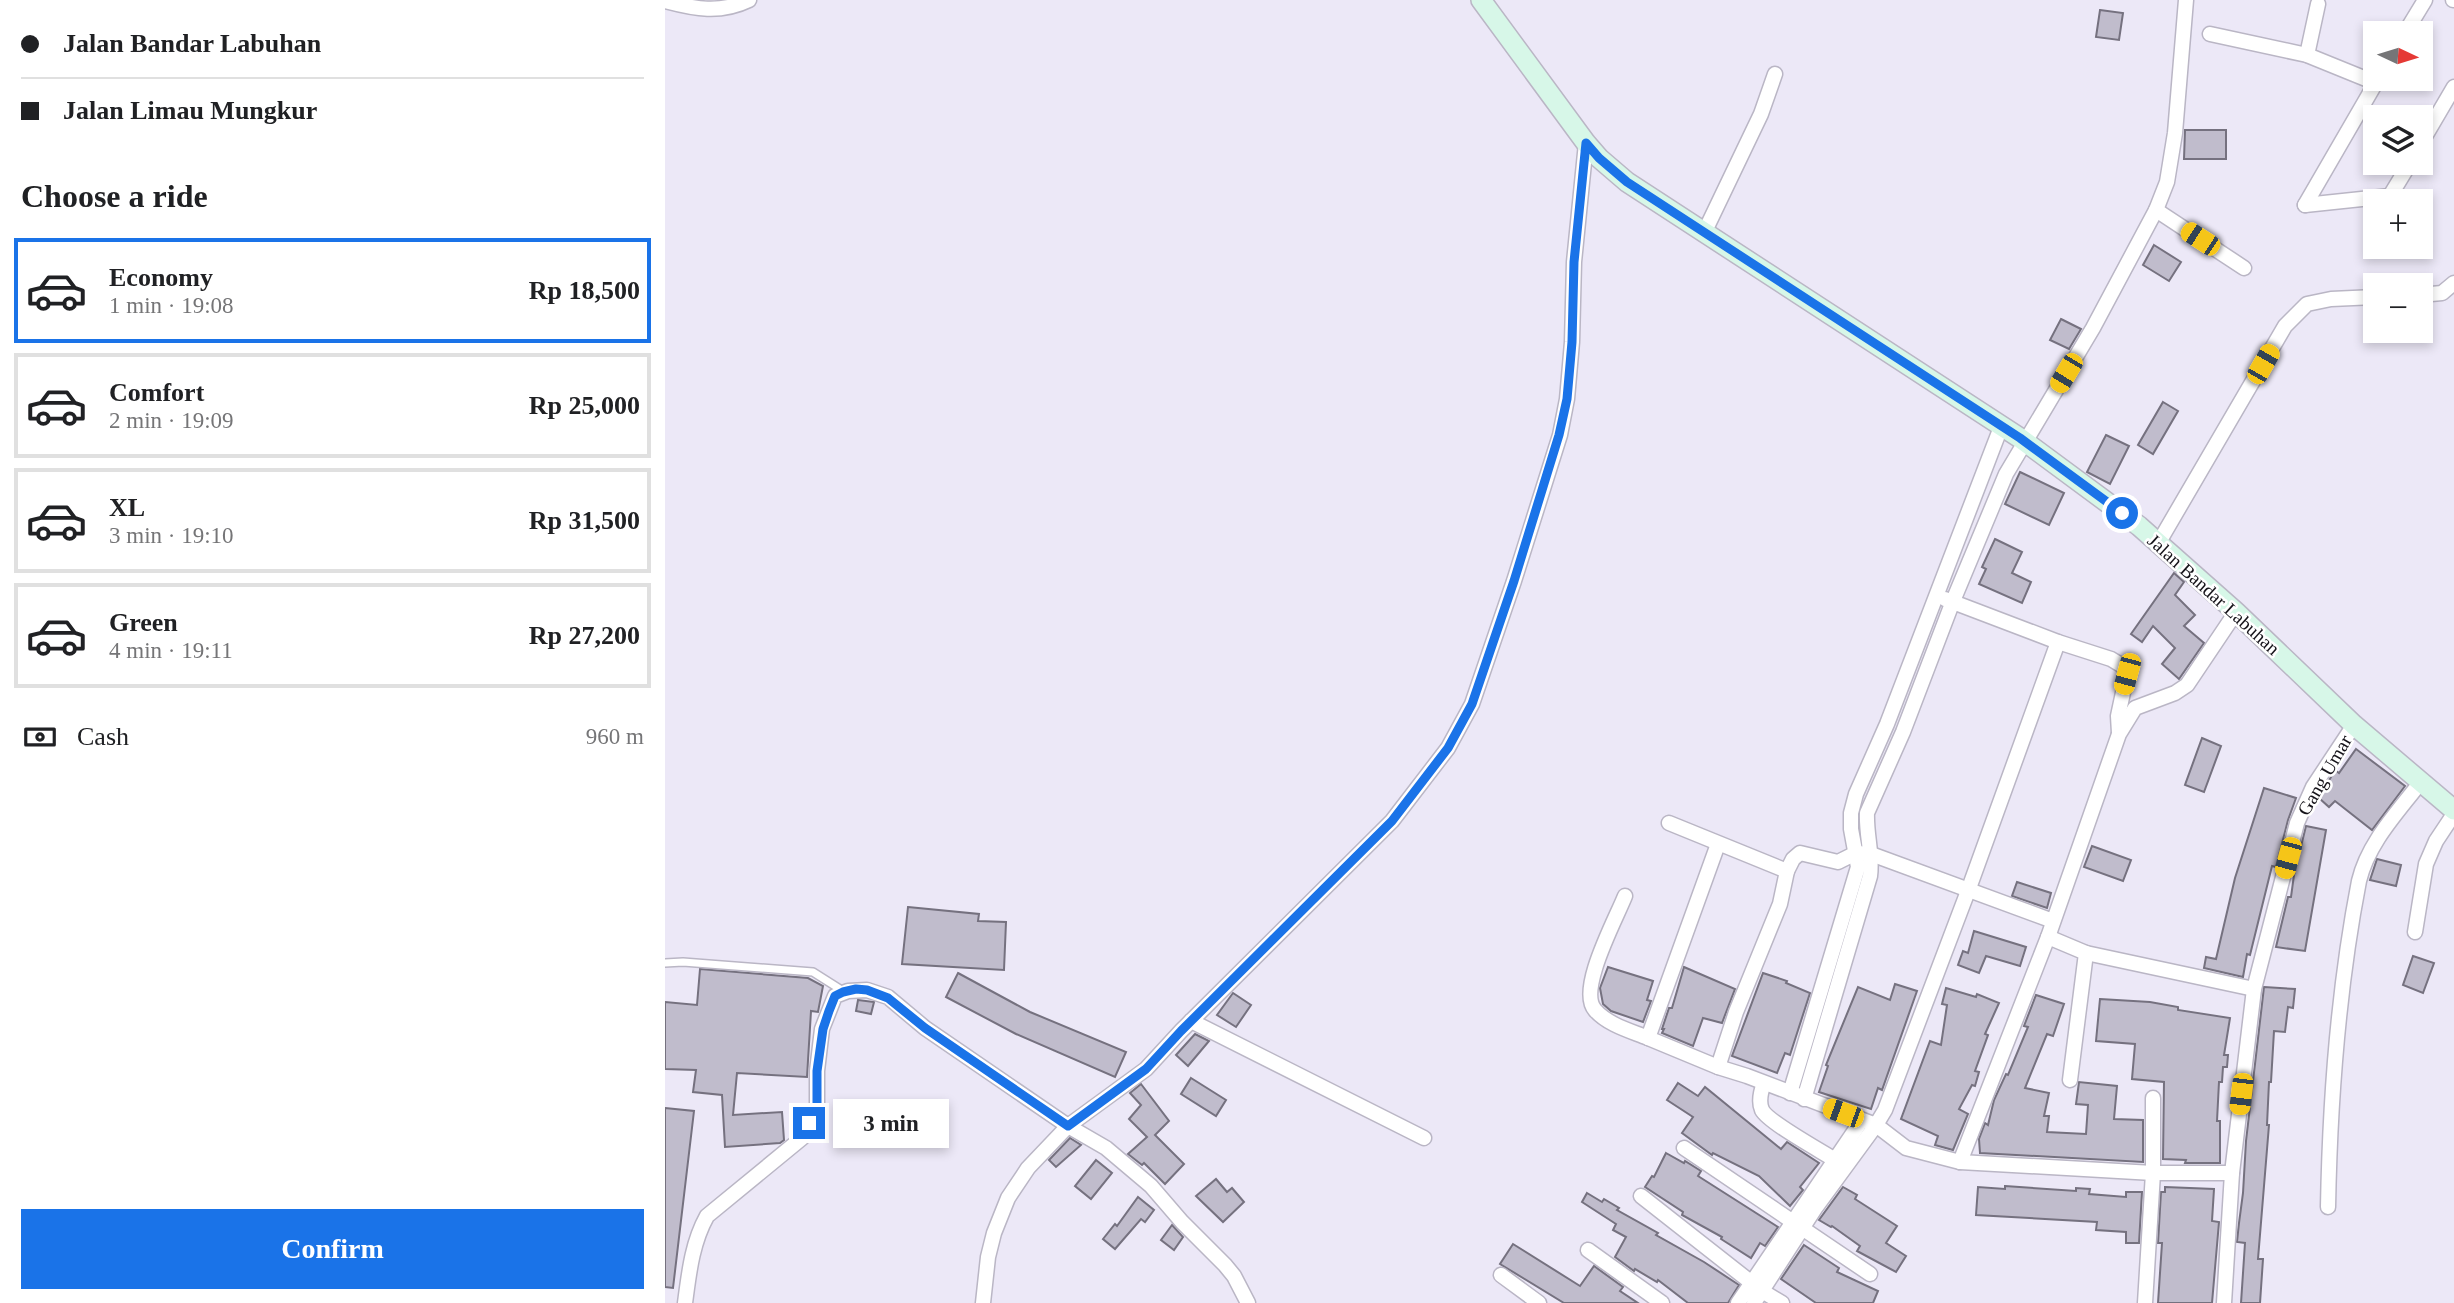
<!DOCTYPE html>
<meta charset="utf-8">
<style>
:root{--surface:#fff;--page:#f2f2f2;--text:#202124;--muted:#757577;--line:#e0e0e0;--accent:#1a73e8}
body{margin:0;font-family:"Times New Roman",serif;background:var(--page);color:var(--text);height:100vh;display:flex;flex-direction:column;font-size:26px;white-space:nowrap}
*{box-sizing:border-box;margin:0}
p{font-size:23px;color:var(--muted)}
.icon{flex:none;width:38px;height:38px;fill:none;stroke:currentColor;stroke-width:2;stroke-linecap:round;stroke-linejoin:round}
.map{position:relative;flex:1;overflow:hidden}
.side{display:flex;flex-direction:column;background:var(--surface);width:665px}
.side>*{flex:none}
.guide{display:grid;align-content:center;height:154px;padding:0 21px;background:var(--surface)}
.needle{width:46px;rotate:94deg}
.fabs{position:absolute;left:1698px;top:21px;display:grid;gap:14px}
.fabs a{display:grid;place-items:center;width:70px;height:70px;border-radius:0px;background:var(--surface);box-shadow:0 4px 10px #0003;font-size:35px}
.end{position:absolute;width:32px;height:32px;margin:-16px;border:9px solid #1a73e8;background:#fff;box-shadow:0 0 0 4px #fff}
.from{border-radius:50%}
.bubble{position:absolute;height:49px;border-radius:0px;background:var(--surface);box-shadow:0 4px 10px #0003;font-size:23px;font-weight:800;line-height:49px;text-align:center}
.car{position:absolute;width:21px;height:42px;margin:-21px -10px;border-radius:9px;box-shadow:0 0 5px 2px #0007;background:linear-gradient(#f5c518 24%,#345 0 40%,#f5c518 0 76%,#345 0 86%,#f5c518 0)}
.guide b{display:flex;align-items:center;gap:24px;height:66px;font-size:26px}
.guide b+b{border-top:2px solid var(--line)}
.guide i{width:18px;height:18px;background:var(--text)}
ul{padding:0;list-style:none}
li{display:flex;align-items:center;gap:21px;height:105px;margin:0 14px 10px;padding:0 7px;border:4px solid var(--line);border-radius:0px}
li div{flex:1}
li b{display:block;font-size:26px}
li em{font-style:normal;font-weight:800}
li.active{border-color:var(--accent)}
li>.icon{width:63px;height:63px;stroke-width:1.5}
h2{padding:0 21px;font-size:32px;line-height:84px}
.pay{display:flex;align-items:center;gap:18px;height:77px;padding:0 21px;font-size:26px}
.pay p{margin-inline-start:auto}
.cta{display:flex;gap:14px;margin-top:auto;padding:14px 21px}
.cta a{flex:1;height:80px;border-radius:0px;background:var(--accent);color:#fff;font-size:28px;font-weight:800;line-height:80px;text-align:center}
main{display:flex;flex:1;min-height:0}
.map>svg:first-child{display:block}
</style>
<main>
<section class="side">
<div class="guide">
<b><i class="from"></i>Jalan Bandar Labuhan</b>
<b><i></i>Jalan Limau Mungkur</b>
</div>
<h2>Choose a ride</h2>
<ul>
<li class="active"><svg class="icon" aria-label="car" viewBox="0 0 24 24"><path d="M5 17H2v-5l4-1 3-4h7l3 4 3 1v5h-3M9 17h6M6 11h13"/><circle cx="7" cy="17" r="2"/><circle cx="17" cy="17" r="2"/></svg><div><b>Economy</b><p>1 min · 19:08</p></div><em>Rp 18,500</em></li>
<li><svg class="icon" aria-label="car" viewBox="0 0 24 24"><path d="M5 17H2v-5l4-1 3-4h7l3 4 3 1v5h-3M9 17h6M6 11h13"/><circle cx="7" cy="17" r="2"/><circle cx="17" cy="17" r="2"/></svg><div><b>Comfort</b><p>2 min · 19:09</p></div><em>Rp 25,000</em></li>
<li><svg class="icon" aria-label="car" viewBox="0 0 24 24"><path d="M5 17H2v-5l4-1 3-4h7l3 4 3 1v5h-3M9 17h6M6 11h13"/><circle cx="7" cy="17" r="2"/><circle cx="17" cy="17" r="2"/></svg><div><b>XL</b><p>3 min · 19:10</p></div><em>Rp 31,500</em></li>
<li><svg class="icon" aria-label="car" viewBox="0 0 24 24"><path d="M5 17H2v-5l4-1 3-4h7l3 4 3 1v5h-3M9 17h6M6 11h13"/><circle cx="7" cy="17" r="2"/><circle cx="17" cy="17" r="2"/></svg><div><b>Green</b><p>4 min · 19:11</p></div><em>Rp 27,200</em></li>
</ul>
<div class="pay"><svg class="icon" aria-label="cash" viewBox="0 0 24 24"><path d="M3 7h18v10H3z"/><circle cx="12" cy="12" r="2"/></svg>Cash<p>960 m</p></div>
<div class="cta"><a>Confirm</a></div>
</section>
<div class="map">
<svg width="1789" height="1303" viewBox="0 0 1789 1303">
<rect width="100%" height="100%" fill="#ece8f7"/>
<!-- building -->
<g fill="#c0bccc" stroke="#75717f" stroke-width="2">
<path d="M1435,10l23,3 -4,27 -23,-3z"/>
<path d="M1520,130h41v29h-42z"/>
<path d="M1489,245l27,17 -12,19 -26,-16z"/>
<path d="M1396,319l20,10 -12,20 -19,-9z"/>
<path d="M1498,402l15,9 -25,43 -15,-9z"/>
<path d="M1441,435l23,11 -19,38 -23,-12z"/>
<path d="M1355,472l44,21 -15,32 -44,-21z"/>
<path d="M1330,539l27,13 -10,21 19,9 -9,21 -43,-19 7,-15 -4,-2z"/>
<path d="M1509,573l10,9 -9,13 20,20 -11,11 20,17 -25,36 -17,-15 13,-16 -22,-22 -11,16 -11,-8z"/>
<path d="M1537,738l19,8 -17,46 -19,-7z"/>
<path d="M1691,749l49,37 -33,44 -37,-29 -6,6 -10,-9 16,-28 4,3z"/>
<path d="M1599,788l32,10 -8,22 -12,47 -4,-1 -22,89 -3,-1 -4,23 -39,-9 2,-11 10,2 19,-81z"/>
<path d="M1641,826l20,4 -21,121 -29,-4 12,-50h3l3,-22z"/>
<path d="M1427,846l39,14 -8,21 -39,-14z"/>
<path d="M1712,859l24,6 -5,21 -26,-6z"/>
<path d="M1352,882l34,11 -4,15 -35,-12z"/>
<path d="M243,907l71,7 -1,7 28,1 -2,48 -102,-6z"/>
<path d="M1309,931l52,16 -6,19 -34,-10 -7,17 -21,-8 5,-14 5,2z"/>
<path d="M1748,956l21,7 -11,30 -20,-8z"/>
<path d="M943,967l45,14 -6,19 4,1 -8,21 -32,-11 -8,-7 -3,-16z"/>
<path d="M1019,967l51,22 -13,34 -19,-5 -10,28 -31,-13 2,-4h-2l7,-21h3z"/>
<path d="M35,969l108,9 15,8 -5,26 -7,-1 -4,66 -70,-4 -4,42 49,-3 2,28 -4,3 -55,4 -3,-52 -29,-3 3,-22 -31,-1v-67l32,3z"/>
<path d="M293,973l72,39 96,40 -11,25 -99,-43 -70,-37z"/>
<path d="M1098,973l24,8 -1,2 24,10 -20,62 -5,-2 -8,20 -45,-17z"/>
<path d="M1230,984l22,7 -35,99 -4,-2 -7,21 -52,-17 9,-26 -2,-1 32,-78 32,13z"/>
<path d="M1599,987l31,2 -2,19 -5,-1 -3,25 -11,-1 -3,51h-2l-2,43h2l-11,134h5l-3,44h-19l4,-60 -8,-1 2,-19 4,-30 3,-52z"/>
<path d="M1281,988l30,9 1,-3 22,9 -14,31 3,1 -13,36 4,1 -4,14 -3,-1 -13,24 9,5 -15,36 -18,-5 3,-9 -37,-17 29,-78 11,4 6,-40 -5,-1z"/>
<path d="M568,993l18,12 -15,22 -19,-12z"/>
<path d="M1371,995l28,9 -11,32 -6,-2 -22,54 24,5 -5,23h5l-2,16 39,2 2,-29 -12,-1 3,-22 38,4 -3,33 29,1v42l-163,-9 -1,-14 6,-16 3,2 6,-25 12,-26 2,1 20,-48 -4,-1z"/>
<path d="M1435,999l50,3 28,5v3l52,8 -6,37h4l-1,12h-4l-1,15h-3l-2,39h3v42h-35l1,-3 -23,-1 1,-77 -32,-3 3,-35 -39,-3z"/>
<path d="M193,1000l16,2 -3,12 -15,-3z"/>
<path d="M530,1034l14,7 -21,25 -12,-11z"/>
<path d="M526,1078l35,22 -10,16 -35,-22z"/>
<path d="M1013,1083l20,13 7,-9 76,62 6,-7 32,21 -19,24 3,3 -13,16 -31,-30 -46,-23 -1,2 -30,-22 11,-16 -26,-17z"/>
<path d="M476,1084l28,37 -14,14 29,29 -19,20 -21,-21 -2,2 -14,-11 19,-17 -18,-18 12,-14 -11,-12z"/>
<path d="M0,1108l29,3 -21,177 -8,-1z"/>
<path d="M405,1138l11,7 -25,22 -7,-7z"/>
<path d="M1001,1153l18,10 1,-2 16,10 -3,5 80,51 -13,19 -5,-3 -9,15 -30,-19 1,-2 -40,-22 1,-3 -38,-25 7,-11 2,1z"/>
<path d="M431,1160l16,13 -21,26 -16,-13z"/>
<path d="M551,1179l11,13 5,-4 12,14 -21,20 -27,-26z"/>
<path d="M1340,1186l71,5v-3l14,1 -1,5 37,3v-5h16l-3,51h-13v-11l-30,-2 1,-8 -121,-7 2,-28 27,2z"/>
<path d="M1178,1187l14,8 -2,4 42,27 -11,17 20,13 -10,16 -39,-21 3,-5 -28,-20 -1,1 -12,-7z"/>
<path d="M1500,1187l49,2 -2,32 7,1 -7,81h-54l4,-60h-4l3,-51h4z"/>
<path d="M922,1193l15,9 2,-3 15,9 -2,2 41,23 -2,2 48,27 35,23 -11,18h-40l-30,-23 -1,2 -22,-13 -1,2 -19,-14 11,-20 -13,-7 3,-6 -34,-22z"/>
<path d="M473,1197l16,13 -9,12 -4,-3 -26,30 -12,-10 12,-15 2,2z"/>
<path d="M507,1225l11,12 -9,13 -13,-10z"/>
<path d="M848,1244l67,42 14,-20 29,21 -3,4 18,12h-74l-64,-39z"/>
<path d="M1139,1245l35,23 -2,4 41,19 -5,12h-57l-35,-24z"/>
</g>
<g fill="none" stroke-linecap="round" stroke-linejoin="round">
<defs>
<path id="service" d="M0,963l18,-1 130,10 30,19"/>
<g id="minor">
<path d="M1788,0h1"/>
<path d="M0,1c30,8 55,13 84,-1"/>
<path d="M1740,33l20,-33"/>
<path d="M1545,34l97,21 69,28"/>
<path d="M1642,55l11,-51"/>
<path d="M1755,145l34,-58"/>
<path d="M1640,205l73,-126"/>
<path d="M1640,205l85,-9 20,-33"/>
<path d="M1491,210l88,58"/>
<path d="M1040,231l56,-117 14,-40"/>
<path d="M1755,295l22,-2 12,-10"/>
<path d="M1494,542l126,-216 22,-22 24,-5 44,-2"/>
<path d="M1280,599l113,43 53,17 15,9 1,6 -9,42 1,17"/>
<path d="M1004,823l118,48 -7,33 -44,108 -18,55 29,9 129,49 30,23 54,14 193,11h79"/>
<path d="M1122,871l6,-12 7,-6 38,9 18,-9 15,1 182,67"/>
<path d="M960,896c-9,23 -48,94 -30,114 13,15 36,21 53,28"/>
<path d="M1750,932l11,-68 10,-23 18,-27"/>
<path d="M1383,937l38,16 -16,127"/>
<path d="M1421,953l168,36"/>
<path d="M526,1021l233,117"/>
<path d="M1053,1067l-70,-29 70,-194"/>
<path d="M1099,1083c-3,8 -6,18 -2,27 6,12 59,41 73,50"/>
<path d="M1125,1093l68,-226 -7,-38v-16l5,-19 31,-70 114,-297"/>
<path d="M1139,1099l66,-223c3,-22 -4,-41 -3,-63l36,-81 50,-131 53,-127 87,-146 63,-118 11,-28 8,-49 11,-133"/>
<path d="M1019,1148l186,126"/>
<path d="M1295,1162l88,-225 71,-203 16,-26 40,-15 12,-8 49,-73"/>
<path d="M976,1196l121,95 20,12"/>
<path d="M1663,1207c2,-110 10,-218 31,-326 9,-38 38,-68 61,-98"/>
<path d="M923,1250l74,53"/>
<path d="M836,1275l38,28"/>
<path d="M20,1303c4,-30 7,-60 22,-87l95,-78 15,-33v-34l5,-42 13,-33 13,-5 19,-1 21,7 37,31 143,98 38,22 45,38 31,36 43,43 9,11 14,27"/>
<path d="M318,1303l5,-46 6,-24 14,-35 20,-30 40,-42 78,-57 35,-38 211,-210 56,-73 24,-44 42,-123 46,-146 7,-36 5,-57 2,-80 12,-119"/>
<path d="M1073,1303l124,-183"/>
<path d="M1089,1303l62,-96 60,-82 9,-15 83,-219 90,-249"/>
<path d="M1480,1303l8,-130v-75"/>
<path d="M1559,1303l8,-130 22,-184 43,-166 16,-36 41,-62"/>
</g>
<path id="secondary" d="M816,0l105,143 13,15 28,24 393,256 119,88 97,86 118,113 100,85"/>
</defs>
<!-- service casing -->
<use href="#service" stroke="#bab6c5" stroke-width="10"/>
<!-- minor casing -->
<use href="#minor" stroke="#bab6c5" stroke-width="17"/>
<!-- secondary casing -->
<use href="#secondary" stroke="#bab6c5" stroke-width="22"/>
<!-- service -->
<use href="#service" stroke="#fff" stroke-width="7"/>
<!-- minor -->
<use href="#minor" stroke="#fff" stroke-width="14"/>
<!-- secondary -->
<use href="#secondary" stroke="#d7f7e8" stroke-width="19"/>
</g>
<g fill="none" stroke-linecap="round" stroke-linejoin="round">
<!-- route -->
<path stroke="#1a73e8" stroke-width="9" d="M144,1123l8,-18v-34l6,-42 6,-18 6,-15 8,-4 13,-3 11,1 21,8 37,30 143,98 78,-57 35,-38 211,-210 56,-73 24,-44 42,-123 45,-146 8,-36 5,-57 2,-80 12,-119 13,15 28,24 393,256 102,75"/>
</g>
<g text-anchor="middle" stroke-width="5" stroke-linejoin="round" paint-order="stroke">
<!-- street labels -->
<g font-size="19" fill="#16141a" stroke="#fff">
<text transform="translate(1549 594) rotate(42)" y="7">Jalan Bandar Labuhan</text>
<text transform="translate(1659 775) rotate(-60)" y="7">Gang Umar</text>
</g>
</g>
</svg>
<div class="fabs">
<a><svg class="needle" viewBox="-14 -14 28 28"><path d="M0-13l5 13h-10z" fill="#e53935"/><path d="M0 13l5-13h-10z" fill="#757577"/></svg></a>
<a><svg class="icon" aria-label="layers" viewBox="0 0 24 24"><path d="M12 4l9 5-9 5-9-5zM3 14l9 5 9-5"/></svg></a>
<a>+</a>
<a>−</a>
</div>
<i class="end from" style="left:1457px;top:513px"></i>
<i class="end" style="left:144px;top:1123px"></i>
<div class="bubble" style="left:168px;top:1099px;width:116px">3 min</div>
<i class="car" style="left:1535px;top:239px;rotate:303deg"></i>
<i class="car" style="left:1598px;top:364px;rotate:30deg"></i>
<i class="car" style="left:1401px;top:373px;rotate:211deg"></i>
<i class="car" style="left:1462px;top:674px;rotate:195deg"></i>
<i class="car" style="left:1623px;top:858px;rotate:195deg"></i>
<i class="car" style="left:1576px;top:1094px;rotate:187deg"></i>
<i class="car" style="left:1178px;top:1113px;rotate:290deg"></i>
</div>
</main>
